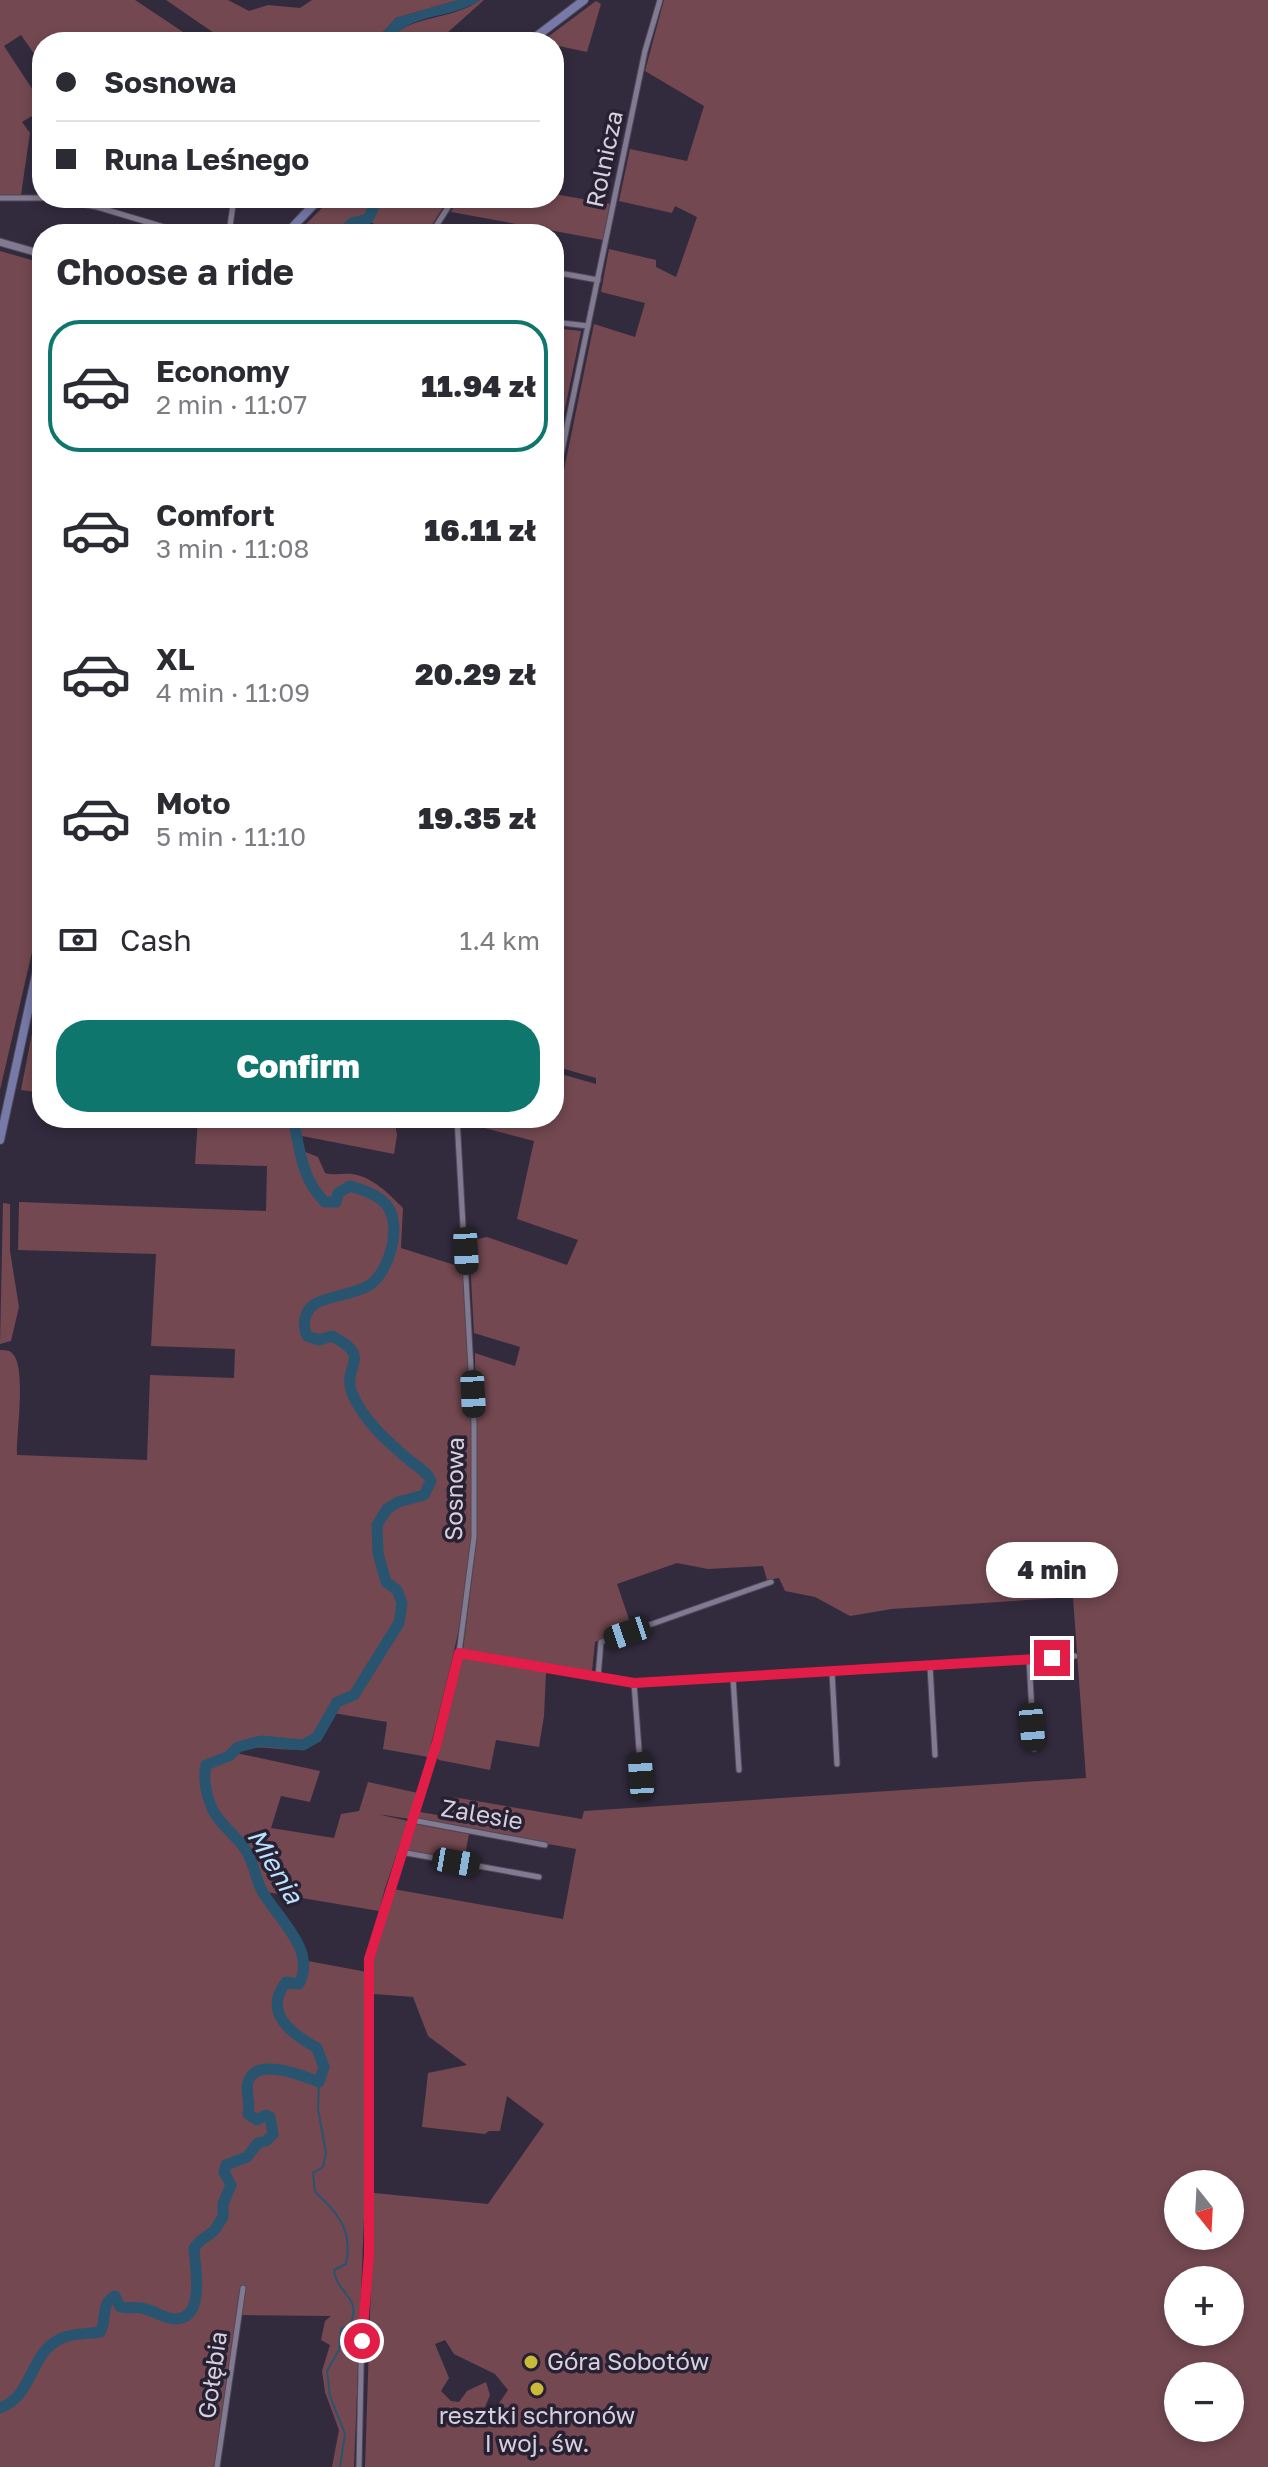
<!DOCTYPE html>
<meta charset="utf-8">
<style>
:root{--surface:#fff;--page:#f2f2f3;--text:#2b2b33;--muted:#7c7c81;--line:#e1e1e2;--accent:#0f766e}
body{margin:0;font-family:"Golos Text",sans-serif;background:var(--page);color:var(--text);height:100vh;display:flex;flex-direction:column;font-size:30px;white-space:nowrap}
*{box-sizing:border-box;margin:0}
p{font-size:26px;color:var(--muted)}
.icon{flex:none;width:44px;height:44px;fill:none;stroke:currentColor;stroke-width:2;stroke-linecap:round;stroke-linejoin:round}
.map{position:relative;flex:1;overflow:hidden}
.sheet{position:absolute;left:32px;top:224px;width:532px;height:904px;display:flex;flex-direction:column;background:var(--surface);border-radius:32px;box-shadow:0 4px 12px #0003}
.sheet>*{flex:none}
.top-card{position:absolute;left:32px;top:32px;width:532px;height:176px;border-radius:32px;box-shadow:0 4px 12px #0003;display:grid;align-content:center;height:176px;padding:0 24px;background:var(--surface)}
.needle{width:52px;rotate:162deg}
.controls{position:absolute;left:1164px;top:2170px;display:grid;gap:16px}
.controls a{display:grid;place-items:center;width:80px;height:80px;border-radius:50%;background:var(--surface);box-shadow:0 4px 12px #0003;font-size:40px}
.end{position:absolute;width:36px;height:36px;margin:-18px;border:10px solid #e11d48;background:#fff;box-shadow:0 0 0 4px #fff}
.from{border-radius:50%}
.bubble{position:absolute;height:56px;border-radius:28px;background:var(--surface);box-shadow:0 4px 12px #0003;font-size:26px;font-weight:800;line-height:56px;text-align:center}
.car{position:absolute;width:24px;height:48px;margin:-24px -12px;border-radius:10px;box-shadow:0 0 6px 2px #0007;background:linear-gradient(#222 24%,#8ab4d8 0 40%,#222 0 76%,#8ab4d8 0 86%,#222 0)}
.top-card b{display:flex;align-items:center;gap:28px;height:76px;font-size:30px}
.top-card b+b{border-top:2px solid var(--line)}
.top-card i{width:20px;height:20px;background:var(--text)}
ul{padding:0;list-style:none}
li{display:flex;align-items:center;gap:24px;height:132px;margin:0 16px 12px;padding:0 8px;border:4px solid transparent;border-radius:32px}
li div{flex:1}
li b{display:block;font-size:30px}
li em{font-style:normal;font-weight:800}
li.on{border-color:var(--accent)}
li>.icon{width:72px;height:72px;stroke-width:1.5}
h2{padding:0 24px;font-size:36px;line-height:96px}
.pay{display:flex;align-items:center;gap:20px;height:88px;padding:0 24px;font-size:30px}
.pay p{margin-inline-start:auto}
.cta{display:flex;gap:16px;margin-top:auto;padding:16px 24px}
.cta a{flex:1;height:92px;border-radius:32px;background:var(--accent);color:#fff;font-size:32px;font-weight:800;line-height:92px;text-align:center}
.map>svg:first-child{display:block}
</style>
<div class="map">
<svg width="1268" height="2467" viewBox="0 0 1268 2467">
<rect width="100%" height="100%" fill="#322b3e"/>
<!-- green -->
<g fill="#734851" fill-rule="evenodd">
<path d="M0,0h135l63,42h-156v23l-21,-30 -17,11 38,58v6l-20,12 8,11 -9,62 -21,1z"/>
<path d="M166,0h62l21,11 19,-6 32,3 12,-8h146l-62,18 -22,24h-147z"/>
<path d="M480,0h4l-47,42h-51c23,-28 66,-21 94,-42z"/>
<path d="M664,0h604v2467h-903l9,-274 114,11 56,-80 -37,-28 -7,35h-11l-4,3 -63,-7 6,-54 39,-8 -39,-29 -15,-39 -39,-3v-35l19,-70 170,30 13,-70 -160,-29 4,-8 29,5 4,-20 129,22 2,-8 502,-33 -13,-181 -181,12 -42,7 -35,-19 -30,-6 -6,-13 -12,2 -4,-14 -55,3 -31,-6 -60,21 15,44 -37,14 -3,29 -129,-21 14,-112 -2,-185 40,13 5,-19 -46,-14 -5,-92 18,-4 80,28 11,-25 -61,-21 17,-78 -72,-19v-4h92v-46l42,12v-6l-42,-12v-548l40,-194 41,13 10,-34 -44,-11 8,-43 47,11v7l20,10 21,-60 -22,-11 -3,7 -53,-12 11,-52 57,12 17,-55 -59,-35zM1178,2184h52v52h-52zM1178,2280h52v52h-52zM445,2340l9,14 41,20 13,16 -21,31 -6,-4 9,-22 -4,-13 -19,9 -8,11 -8,-1 -10,-10 8,-13 -14,-34zM1178,2376h52v52h-52z"/>
<path d="M596,1l5,3 -14,48 -33,-7v-3h-13z"/>
<path d="M554,194l57,10 -8,36 -152,-28 7,-14h96z"/>
<path d="M332,198h117l-23,36h-23l-34,-12 -20,12h-53z"/>
<path d="M0,251l42,12v646l-42,181z"/>
<path d="M554,328l27,3 -27,131z"/>
<path d="M39,997l3,1v95l-21,-3z"/>
<path d="M198,1118h196l3,17 -3,19 -92,-18 1,15 15,6 7,16c9,3 18,0 27,1 21,3 37,20 51,34l-2,40 63,20c5,89 12,179 7,268 -3,76 -26,149 -43,221l-45,-8 4,-27 -54,-9c-4,6 -4,13 -7,18 -21,36 -66,5 -90,22l84,18 -10,31 -29,-6 -10,32 63,10 7,-24 18,-3 9,-29 50,11 -8,26 -33,-5 31,7 -23,67 -6,23 -113,-19 41,59 1,10 59,11 -2,221 -11,274h-22l7,-37 -14,-38 -3,-21 8,-26 -9,-5 4,-19 6,-5 -89,-1 4,-29 -3,-1 -28,182h-215v-1117c5,0 9,0 12,3 15,13 4,82 5,102l130,5 3,-85 84,3 1,-29 -84,-3 5,-92 -138,-4 1,-48 247,9 1,-45 -72,-2z"/>
<path d="M3,1203l7,1v47l9,56 -8,34 -11,3z"/>
<path d="M461,1657l85,15 -2,44 -5,31 -43,-7 -6,30 -51,-10 -3,-3z"/>
<path d="M415,1824l54,10 -5,27 -58,-11z"/>
</g>
<!-- water -->
<path fill="#29546f" d="M458,0h22c-20,14 -46,14 -67,23 -15,7 -23,19 -39,19l22,-24z"/>
<g fill="none" stroke-linecap="round" stroke-linejoin="round">
<!-- stream -->
<path stroke="#29546f" stroke-width="2" d="M319,2082l-1,27 8,44 -3,14 -10,6 2,19c24,21 38,40 31,72l-12,6c2,24 29,26 16,55l-9,4 -2,21 -12,21 3,25 15,38 -5,33"/>
<!-- river -->
<g stroke="#29546f" stroke-width="11">
<path d="M341,234l11,-11 16,-4 10,-21"/>
<path d="M0,2408c35,-13 28,-55 62,-70 10,-5 27,-4 38,-6 8,-13 -1,-27 15,-36l5,11c9,2 17,-1 25,2 10,2 20,10 30,10 31,0 20,-51 19,-71l6,-7 14,-10 9,-14v-13l8,-19 -7,-13 2,-7 21,-8 11,-14 8,-2 7,-7 -3,-17 -4,-2 -9,5 -9,-6c3,-11 -3,-22 0,-32 8,-26 55,-6 71,0l5,-15 -7,-19c-25,-14 -55,-35 -31,-66l13,2c18,-34 -21,-65 -37,-93 -6,-11 -7,-23 -13,-35 -6,-14 -18,-22 -27,-33 -13,-13 -20,-40 -16,-58l23,-9 9,-9 23,-6 42,4 14,-8 20,-35 17,-7 45,-72 3,-20 -5,-13 -11,-8 -8,-29 -1,-28 10,-16 11,-7 26,-7 7,-14c-4,-10 -14,-14 -22,-21 -22,-19 -46,-40 -57,-67 -11,-28 23,-35 -20,-57l-13,4 -12,-4c-5,-11 -3,-25 8,-32 16,-9 37,-9 53,-18 21,-12 34,-59 20,-79 -8,-12 -25,-17 -38,-21l-12,7 -2,9h-11c-24,-23 -25,-53 -32,-84"/>
</g>
<defs>
<g id="minor">
<path d="M0,198h42"/>
<path d="M49,198l48,9 77,23 55,3"/>
<path d="M229,233l5,-35"/>
<path d="M431,234l23,-36"/>
<path d="M554,272l44,8"/>
<path d="M554,322l34,4"/>
<path d="M554,489l91,-438 15,-51"/>
<path d="M459,1653l175,30 441,-27"/>
<path d="M1029,1659l5,90"/>
<path d="M930,1666l5,89"/>
<path d="M832,1672l5,92"/>
<path d="M598,1677l3,-35 170,-60"/>
<path d="M733,1678l6,92"/>
<path d="M634,1683l7,93"/>
<path d="M412,1820l133,25"/>
<path d="M401,1852l138,25"/>
<path d="M217,2467l26,-179"/>
<path d="M359,2467l3,-145 7,-68v-295l74,-238 16,-68 15,-116v-114l-17,-305"/>
</g>
<path id="tertiary" d="M0,242l42,12"/>
<g id="secondary">
<path d="M529,42l55,-42"/>
<path d="M286,234l34,-36"/>
<path d="M0,1140l42,-193"/>
</g>
</defs>
<!-- minor casing -->
<use href="#minor" stroke="#4e4858" stroke-width="7"/>
<!-- tertiary casing -->
<use href="#tertiary" stroke="#4e4858" stroke-width="9"/>
<!-- secondary casing -->
<use href="#secondary" stroke="#4e4858" stroke-width="10"/>
<!-- minor -->
<use href="#minor" stroke="#827a90" stroke-width="5"/>
<!-- tertiary -->
<use href="#tertiary" stroke="#827a90" stroke-width="7"/>
<!-- secondary -->
<use href="#secondary" stroke="#7779a8" stroke-width="8"/>
</g>
<g fill="none" stroke-linecap="round" stroke-linejoin="round">
<!-- route -->
<path stroke="#e11d48" stroke-width="10" d="M362,2341l7,-87v-295l68,-217 22,-89 175,30 418,-25"/>
</g>
<!-- markers -->
<g fill="#cbba39" stroke="#282133" stroke-width="3">
<circle cx="531" cy="2362" r="8"/>
<circle cx="537" cy="2389" r="8"/>
</g>
<g text-anchor="middle" stroke-width="7" stroke-linejoin="round" paint-order="stroke">
<!-- street labels -->
<g font-size="24" fill="#d5d0dd" stroke="#282133">
<text transform="translate(605 159) rotate(-78)" y="8">Rolnicza</text>
<text transform="translate(455 1489) rotate(-89)" y="8">Sosnowa</text>
<text transform="translate(482 1815) rotate(10)" y="8">Zalesie</text>
<text transform="translate(213 2375) rotate(-82)" y="8">Gołębia</text>
</g>
<!-- poi labels -->
<g font-size="24" fill="#d5d0dd" stroke="#282133" text-anchor="start">
<text x="547" y="2370">Góra Sobotów</text>
<text x="537" y="2424" text-anchor="middle">resztki schronów<tspan x="537" dy="28">I woj. św.</tspan></text>
</g>
<!-- water labels -->
<g font-size="26" font-style="italic" fill="#b8e1fd" stroke="#282133">
<text transform="translate(275 1866) rotate(59)" y="9">Mienia</text>
</g>
</g>
</svg>
<div class="controls">
<a><svg class="needle" viewBox="-14 -14 28 28"><path d="M0-13l5 13h-10z" fill="#e53935"/><path d="M0 13l5-13h-10z" fill="#7c7c81"/></svg></a>
<a>+</a>
<a>−</a>
</div>
<i class="end from" style="left:362px;top:2341px"></i>
<i class="end" style="left:1052px;top:1658px"></i>
<div class="bubble" style="left:986px;top:1542px;width:132px">4 min</div>
<i class="car" style="left:466px;top:1251px;rotate:177deg"></i>
<i class="car" style="left:473px;top:1394px;rotate:177deg"></i>
<i class="car" style="left:627px;top:1633px;rotate:251deg"></i>
<i class="car" style="left:1032px;top:1727px;rotate:175deg"></i>
<i class="car" style="left:641px;top:1776px;rotate:356deg"></i>
<i class="car" style="left:456px;top:1862px;rotate:100deg"></i>
<div class="top-card">
<b><i class="from"></i>Sosnowa</b>
<b><i></i>Runa Leśnego</b>
</div>
<section class="sheet">
<h2>Choose a ride</h2>
<ul>
<li class="on"><svg class="icon" aria-label="car" viewBox="0 0 24 24"><path d="M5 17H2v-5l4-1 3-4h7l3 4 3 1v5h-3M9 17h6M6 11h13"/><circle cx="7" cy="17" r="2"/><circle cx="17" cy="17" r="2"/></svg><div><b>Economy</b><p>2 min · 11:07</p></div><em>11.94 zł</em></li>
<li><svg class="icon" aria-label="car" viewBox="0 0 24 24"><path d="M5 17H2v-5l4-1 3-4h7l3 4 3 1v5h-3M9 17h6M6 11h13"/><circle cx="7" cy="17" r="2"/><circle cx="17" cy="17" r="2"/></svg><div><b>Comfort</b><p>3 min · 11:08</p></div><em>16.11 zł</em></li>
<li><svg class="icon" aria-label="car" viewBox="0 0 24 24"><path d="M5 17H2v-5l4-1 3-4h7l3 4 3 1v5h-3M9 17h6M6 11h13"/><circle cx="7" cy="17" r="2"/><circle cx="17" cy="17" r="2"/></svg><div><b>XL</b><p>4 min · 11:09</p></div><em>20.29 zł</em></li>
<li><svg class="icon" aria-label="car" viewBox="0 0 24 24"><path d="M5 17H2v-5l4-1 3-4h7l3 4 3 1v5h-3M9 17h6M6 11h13"/><circle cx="7" cy="17" r="2"/><circle cx="17" cy="17" r="2"/></svg><div><b>Moto</b><p>5 min · 11:10</p></div><em>19.35 zł</em></li>
</ul>
<div class="pay"><svg class="icon" aria-label="cash" viewBox="0 0 24 24"><path d="M3 7h18v10H3z"/><circle cx="12" cy="12" r="2"/></svg>Cash<p>1.4 km</p></div>
<div class="cta"><a>Confirm</a></div>
</section>
</div>
